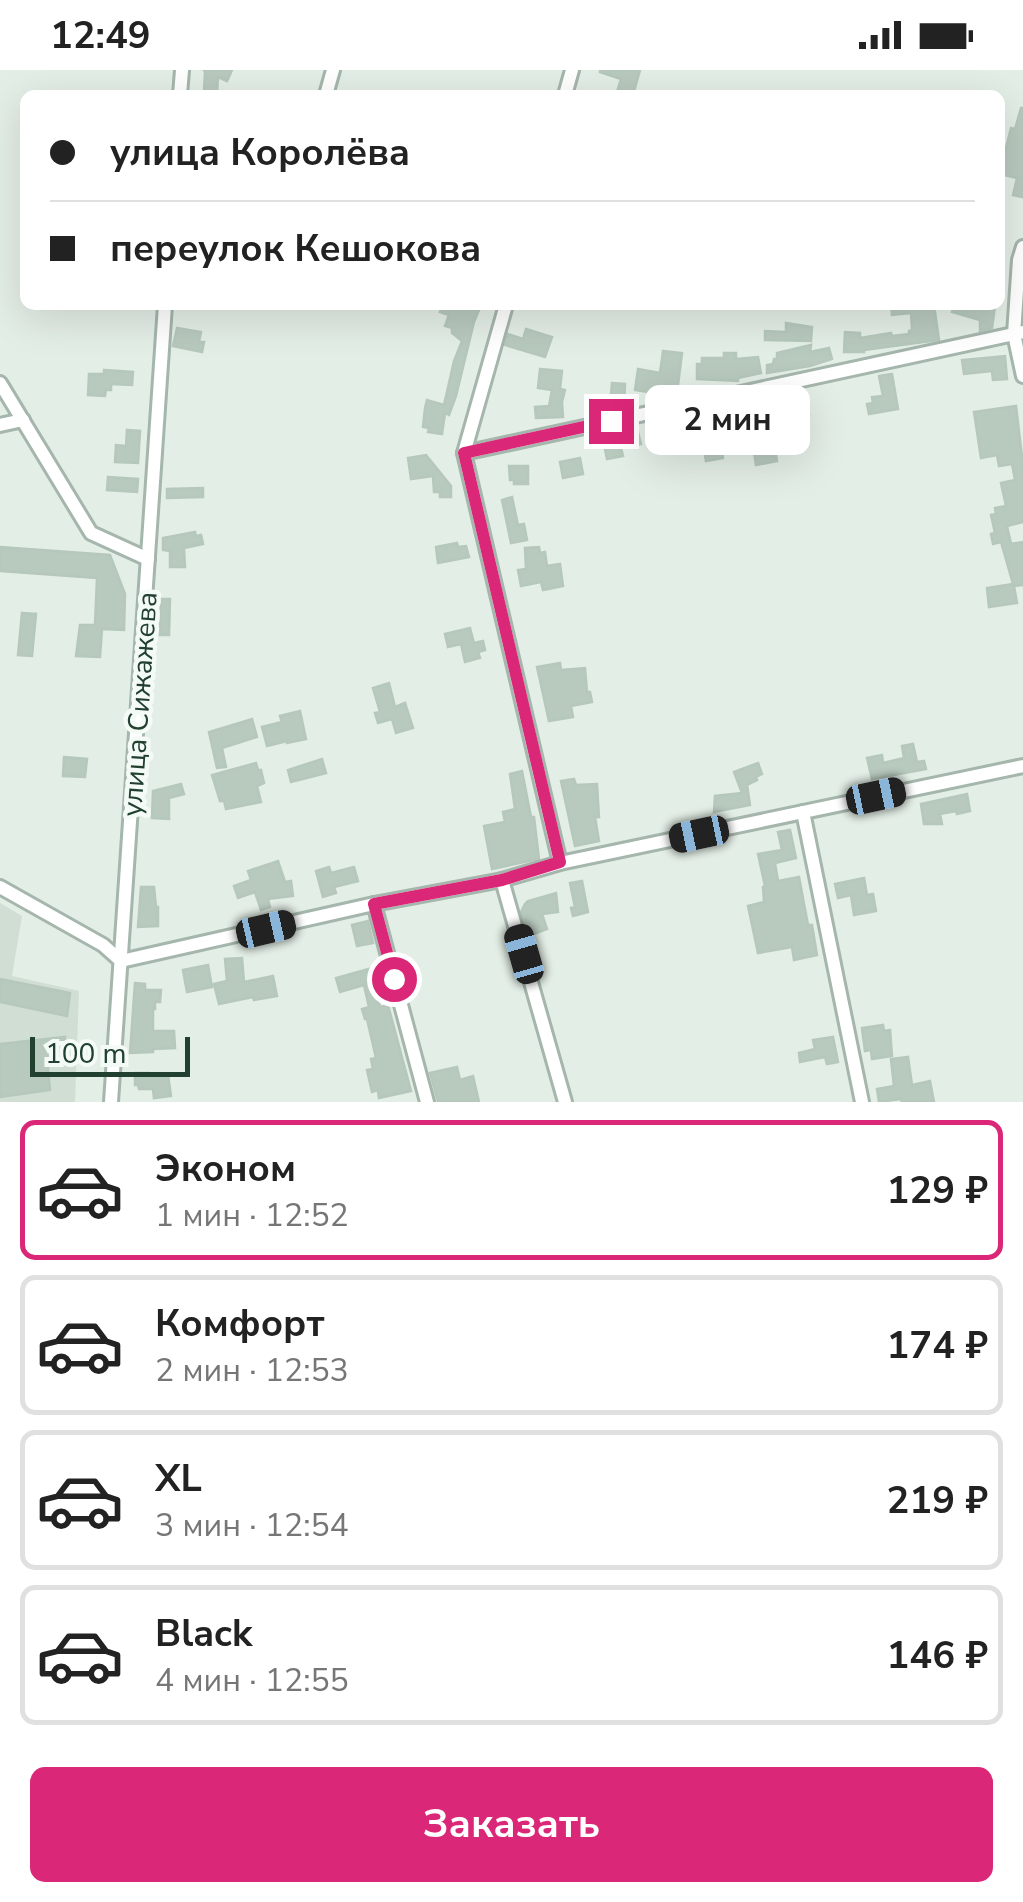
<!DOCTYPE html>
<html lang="ru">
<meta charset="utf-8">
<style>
:root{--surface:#fff;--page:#f2f2f2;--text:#222;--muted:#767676;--line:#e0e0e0;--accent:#db2777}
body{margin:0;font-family:"Nunito Sans",sans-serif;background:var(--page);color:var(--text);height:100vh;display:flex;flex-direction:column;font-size:38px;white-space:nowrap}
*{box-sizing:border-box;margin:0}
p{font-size:32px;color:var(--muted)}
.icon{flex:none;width:55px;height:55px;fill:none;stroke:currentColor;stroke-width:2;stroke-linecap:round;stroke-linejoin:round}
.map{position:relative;height:1032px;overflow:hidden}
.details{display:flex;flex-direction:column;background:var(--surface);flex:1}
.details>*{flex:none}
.hud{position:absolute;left:20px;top:20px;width:985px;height:220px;border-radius:15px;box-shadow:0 10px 40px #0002;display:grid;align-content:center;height:220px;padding:0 30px;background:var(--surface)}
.scale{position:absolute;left:30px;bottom:25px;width:160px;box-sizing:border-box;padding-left:10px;border:5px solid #214030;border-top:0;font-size:28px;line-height:35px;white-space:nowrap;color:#214030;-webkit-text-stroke:8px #f4faf5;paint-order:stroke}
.end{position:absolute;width:45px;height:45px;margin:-22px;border:12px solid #db2777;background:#fff;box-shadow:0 0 0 5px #fff}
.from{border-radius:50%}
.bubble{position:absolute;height:70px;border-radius:15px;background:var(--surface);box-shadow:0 10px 40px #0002;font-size:32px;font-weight:700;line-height:70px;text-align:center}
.car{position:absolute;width:30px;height:60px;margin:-30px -15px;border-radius:12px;box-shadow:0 0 8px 2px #0007;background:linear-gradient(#222 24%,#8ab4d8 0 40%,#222 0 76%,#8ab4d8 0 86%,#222 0)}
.hud b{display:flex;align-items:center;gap:35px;height:95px;font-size:38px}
.hud b+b{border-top:2px solid var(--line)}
.hud i{width:25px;height:25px;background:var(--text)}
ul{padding:18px 0 0;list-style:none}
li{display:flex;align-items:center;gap:30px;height:140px;margin:0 20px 15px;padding:0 10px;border:5px solid var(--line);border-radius:15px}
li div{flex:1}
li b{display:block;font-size:38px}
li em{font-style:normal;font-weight:700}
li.selected{border-color:var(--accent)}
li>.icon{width:90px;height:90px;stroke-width:1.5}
.button{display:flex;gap:20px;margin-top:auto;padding:20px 30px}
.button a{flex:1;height:115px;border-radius:15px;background:var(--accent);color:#fff;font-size:40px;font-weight:700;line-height:115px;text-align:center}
.status{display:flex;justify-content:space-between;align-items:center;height:70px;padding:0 50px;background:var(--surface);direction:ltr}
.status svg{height:28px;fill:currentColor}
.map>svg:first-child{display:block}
</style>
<div class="status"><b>12:49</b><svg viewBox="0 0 49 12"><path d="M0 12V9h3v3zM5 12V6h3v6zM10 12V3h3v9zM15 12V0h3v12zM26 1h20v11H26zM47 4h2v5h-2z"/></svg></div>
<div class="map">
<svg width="1023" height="1032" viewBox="0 0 1023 1032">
<rect width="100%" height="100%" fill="#e3eee6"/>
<!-- built -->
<path fill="#d1ded4" d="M0,833l22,13 -10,60 67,15 -4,111h-75z"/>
<!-- building -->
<g fill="#b8c9be" stroke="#b5c8bb" stroke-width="2.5">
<path d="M203,0h29l-5,11 -9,-4 -1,15h-13l1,-21z"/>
<path d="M600,0h40l-7,25h-17l5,-16 -21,-7z"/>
<path d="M1021,38h2l-1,89 -9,-2 4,-17 -17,-4v-19l4,1 7,-28 4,1z"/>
<path d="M442,235h39l-7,17 -18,74 -7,19 -4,-2 -3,21 -14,-2 1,-4 -6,-1 2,-19 2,-8 17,5 10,-44 8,-20 -10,-8v-5l-7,-2 4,-11 -9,-3z"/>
<path d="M891,235h43l5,35 -75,10v2h-20l1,-20 15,1v5l31,-5 1,3 17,-2v-3l3,-1 -1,-17 -19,2z"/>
<path d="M954,235l41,1 -3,22 -12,3v-11l-28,-8z"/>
<path d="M786,253l26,4 -1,14 -46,-1v-9l21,1z"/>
<path d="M177,258l24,4 -2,10h5l-2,10 -29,-6z"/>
<path d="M526,259l26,8 -7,20 -40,-12 3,-11 15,5z"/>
<path d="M811,275l-1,7 19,-4 3,11 -22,7 -43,7v-8l6,-1 1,-5h3v-6z"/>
<path d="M663,281l19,2 -4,32 2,9 -19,4v-4l-26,-4 3,-21 22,4z"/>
<path d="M724,283h12v6l22,-2 3,16 -23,5v3l-41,-2v-15h5v-6h22z"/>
<path d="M1005,286l2,23 -14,1 -1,-9 -28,3 -2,-14z"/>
<path d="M540,299l22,2 -2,18 5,1 -3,12 1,15 -27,1 -1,-11 14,-1 3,-16 -14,-2z"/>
<path d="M104,300l29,2 -1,13 -21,-1v6h-5l-1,6 -17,-1 1,-21h15z"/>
<path d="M892,304l6,35 -29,5 -2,-10 6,-1 -1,-6 11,-1 -4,-20z"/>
<path d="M612,313l13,1 -1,23 -14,-1z"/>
<path d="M806,328l3,17 -15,3 4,21 -13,3 -7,-39z"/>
<path d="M1016,336l7,59v57l-16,4 4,18 12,-2v43l-9,1 3,17 -28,4 -2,-19 26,-4 -12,-42 -8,2 -2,-10 4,-1 -4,-18 5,-1 -1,-6 11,-2 -5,-23 14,-3 -3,-16 -13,2 -2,-11 -16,3 -7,-46z"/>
<path d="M732,341l4,26 26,-4v5l11,-2 4,25 -21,4 -2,-13h-32l1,6 -17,3 -4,-22 -21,5 -7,-2 -3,-7 -2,-11 55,-9v-3z"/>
<path d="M127,360l13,1 -2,32 -23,-1 1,-17 10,1z"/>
<path d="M638,362l3,12 -20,4 2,8 -16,3 -4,-20z"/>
<path d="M426,385l25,31v11h-11v-5h-6l-1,-16 -22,3 -3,-21z"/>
<path d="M580,388l3,16 -20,4 -3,-16z"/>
<path d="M509,396h19v18h-14v-4h-4z"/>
<path d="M108,407l30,2 -1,13 -30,-2z"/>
<path d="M203,418v9l-36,1v-9z"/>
<path d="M512,427l6,28 6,-1 3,16 -16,3 -9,-43z"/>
<path d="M195,462l1,4 5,-1 2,9 -19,4 1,19h-15v-16l-7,-1v-12z"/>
<path d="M457,473l1,4 8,-1 3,11 -31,6 -2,-16z"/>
<path d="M0,477l110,8 15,39 -1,36 -22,-1 -2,28 -24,-1 4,-31h15l2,-47 -97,-7z"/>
<path d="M539,477l1,6 5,-1 2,14 13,-2 3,22 -20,4 -2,-8 -20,4 -3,-16 8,-1 -1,-21z"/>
<path d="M161,529h9l-1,36h-9z"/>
<path d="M22,543l14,1 -4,42 -14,-1z"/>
<path d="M470,558l4,15 9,-2 2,9 -7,2 2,6 -15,4 -4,-18 -13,3 -3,-13z"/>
<path d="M560,593l1,7 24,-2 2,24h3l2,10 -21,4 2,11 -24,4 -12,-54z"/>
<path d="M389,613l6,24 10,-4 8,25 -17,5 -4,-14 -14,4 -3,-10 5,-1 -7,-24z"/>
<path d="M300,641l6,28 -19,4v-2l-20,5 -5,-19 20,-5 -2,-6z"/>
<path d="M252,649l5,18 -35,11 4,19 -9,1 -8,-36z"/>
<path d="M913,674l4,18 7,-1 2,8 -54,10 -5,-21 15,-3 1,8 21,-5 -2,-12z"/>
<path d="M64,687l23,2 -2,18 -22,-1z"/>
<path d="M322,689l4,14 -35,9 -3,-12z"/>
<path d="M256,693l2,7h3l3,13 -7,3 4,16 -35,7 -2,-8h-4l-8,-26z"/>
<path d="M758,693l4,11 -6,3 1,3 -10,5 3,20 -36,7 1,-16 27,-3 -8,-21z"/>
<path d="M522,701l9,46h3l5,42 -47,10 -8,-43 21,-4 -2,-10 12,-3 -5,-35z"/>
<path d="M574,709l2,6 21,-1 2,33h-4l4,24 -24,5 -14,-65z"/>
<path d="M181,714l3,10 -15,4v21l-17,-1 1,-27z"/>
<path d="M967,724l3,17 -13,3 -1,-3 -16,3 2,10h-18l-3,-20z"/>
<path d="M790,760l6,28 -21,5 3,18 21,-4 9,48h4l5,30 -23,5 -2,-13 -34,6 -10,-47 16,-4 -1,-15 2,-1 -7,-32 24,-4 -4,-18z"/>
<path d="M278,791l7,21 6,-1 2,15 -25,3 2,8 -9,3 -6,-18 -17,6 -4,-12 17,-6 -3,-9z"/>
<path d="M329,797l2,6 23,-6 4,14 -24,6 2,6 -13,4 -7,-26z"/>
<path d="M864,808l3,17 6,-1 3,17 -22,4 -3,-20 -13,3 -3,-14z"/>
<path d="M582,811l6,31 -15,4 -2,-8 4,-1 -5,-24z"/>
<path d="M141,817h13l2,20h2v19l-20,1z"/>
<path d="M556,823l2,19 -16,2 5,15 -19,7 -7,-24 4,-8 3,-3z"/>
<path d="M368,851l5,22 -16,3 -5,-21z"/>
<path d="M242,888l2,24 29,-6 4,20 -23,4 -1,-3 -34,7 -5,-20 13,-3 -2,-22z"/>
<path d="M208,895l4,22 -25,5 -4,-22z"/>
<path d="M379,896l4,14 -9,2 6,25 8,-2 23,86 -32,7 -1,-8 -6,2 -5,-22 6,-1 -2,-10 5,-1 -9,-39h-2l-3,-10 7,-2 -5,-22 -24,7 -4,-14z"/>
<path d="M0,909l70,14 -3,23 -67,-14z"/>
<path d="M135,913l10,1v6h16l-1,12h-5v7h-2v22h21l1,17 -22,1v3l-23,1z"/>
<path d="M883,955l1,6 6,-1 2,26 -20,3 -1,-9 -6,1 -3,-23z"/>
<path d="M65,967l-2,18 -16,3 3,32 -50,7v-53z"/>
<path d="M833,967l5,25 -11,2 -2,-7 -25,5 -1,-9 16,-4 -2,-9z"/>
<path d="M908,987l4,28 18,-4 4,21h-32l-1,-3 -22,3 -2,-13 17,-3 -3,-27z"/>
<path d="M457,997l3,13 13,-4 6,26h-41l-8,-29z"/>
<path d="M135,1003h14v4l19,-2 3,21 -17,2 -1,-9h-14l-1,-4h-3z"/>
</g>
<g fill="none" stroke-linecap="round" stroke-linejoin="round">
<defs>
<g id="minor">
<path d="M180,25l2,-25"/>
<path d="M326,25l7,-25"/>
<path d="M565,25l7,-25"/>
<path d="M1023,177l-4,13 -5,74 9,42"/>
<path d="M506,235l-42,148 96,410"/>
<path d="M0,313l91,150 57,26"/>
<path d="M0,355l23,-5"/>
<path d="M464,383l559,-121"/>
<path d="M803,742l59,290"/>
<path d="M502,810l63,222"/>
<path d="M0,817l103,58 18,16 253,-57 128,-24 58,-17 463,-97"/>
<path d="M374,834l53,198"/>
<path d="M111,1032l54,-797"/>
</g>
</defs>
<!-- minor casing -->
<use href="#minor" stroke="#a5b6ac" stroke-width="18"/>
<!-- minor -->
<use href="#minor" stroke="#fff" stroke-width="12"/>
</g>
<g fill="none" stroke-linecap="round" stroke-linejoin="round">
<!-- route -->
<path stroke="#db2777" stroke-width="12" d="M394,909l-20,-75 128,-24 58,-18 -96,-409 147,-32"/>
</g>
<g text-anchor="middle" stroke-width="9" stroke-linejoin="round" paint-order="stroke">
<!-- street labels -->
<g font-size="28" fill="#214030" stroke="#f4faf5">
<text transform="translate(139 634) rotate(-86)" y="10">улица Сижажева</text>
</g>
</g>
</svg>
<div class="scale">100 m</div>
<i class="end from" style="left:394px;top:909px"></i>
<i class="end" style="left:611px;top:351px"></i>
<div class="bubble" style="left:645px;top:315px;width:165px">2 мин</div>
<i class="car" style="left:876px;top:726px;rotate:78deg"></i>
<i class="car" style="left:699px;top:764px;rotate:258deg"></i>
<i class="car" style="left:266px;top:859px;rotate:77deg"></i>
<i class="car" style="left:524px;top:884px;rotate:344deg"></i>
<div class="hud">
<b><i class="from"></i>улица Королёва</b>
<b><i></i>переулок Кешокова</b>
</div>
</div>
<section class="details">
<ul>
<li class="selected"><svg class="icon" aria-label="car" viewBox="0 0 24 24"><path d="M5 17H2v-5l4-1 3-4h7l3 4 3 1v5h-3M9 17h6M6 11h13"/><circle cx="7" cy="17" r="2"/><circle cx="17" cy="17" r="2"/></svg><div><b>Эконом</b><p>1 мин · 12:52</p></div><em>129 ₽</em></li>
<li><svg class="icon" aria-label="car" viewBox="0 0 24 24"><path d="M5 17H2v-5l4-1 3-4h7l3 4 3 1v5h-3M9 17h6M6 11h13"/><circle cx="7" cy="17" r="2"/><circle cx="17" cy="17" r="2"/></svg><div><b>Комфорт</b><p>2 мин · 12:53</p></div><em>174 ₽</em></li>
<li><svg class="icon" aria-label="car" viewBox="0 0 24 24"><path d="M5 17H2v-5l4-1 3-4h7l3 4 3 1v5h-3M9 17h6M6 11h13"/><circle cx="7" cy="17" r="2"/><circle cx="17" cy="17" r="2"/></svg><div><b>XL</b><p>3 мин · 12:54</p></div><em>219 ₽</em></li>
<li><svg class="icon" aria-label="car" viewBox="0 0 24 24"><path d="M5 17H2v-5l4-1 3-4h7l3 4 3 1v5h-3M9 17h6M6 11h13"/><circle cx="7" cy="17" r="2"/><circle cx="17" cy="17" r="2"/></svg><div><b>Black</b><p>4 мин · 12:55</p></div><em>146 ₽</em></li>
</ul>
<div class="button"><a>Заказать</a></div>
</section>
